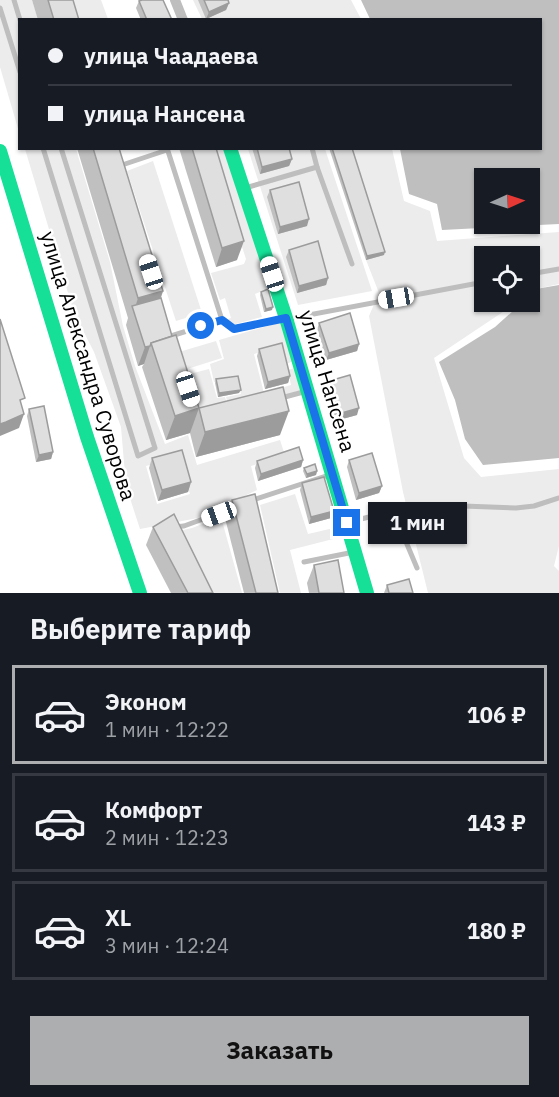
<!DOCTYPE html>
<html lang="ru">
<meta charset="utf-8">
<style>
:root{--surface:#171b24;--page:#242831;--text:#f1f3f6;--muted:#9ea1a6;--line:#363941;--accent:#adaeaf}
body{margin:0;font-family:"IBM Plex Sans",sans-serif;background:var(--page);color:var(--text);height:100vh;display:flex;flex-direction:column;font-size:22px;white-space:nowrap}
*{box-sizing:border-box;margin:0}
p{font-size:20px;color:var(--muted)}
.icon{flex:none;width:33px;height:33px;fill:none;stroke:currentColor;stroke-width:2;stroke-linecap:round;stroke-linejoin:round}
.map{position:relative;height:593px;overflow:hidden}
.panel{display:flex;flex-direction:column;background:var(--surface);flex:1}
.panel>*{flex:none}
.guide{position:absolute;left:18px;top:18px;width:524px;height:132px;border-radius:0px;box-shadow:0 2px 4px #0004;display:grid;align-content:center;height:132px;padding:0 30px;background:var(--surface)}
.needle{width:39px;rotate:87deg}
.controls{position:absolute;left:474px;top:168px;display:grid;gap:12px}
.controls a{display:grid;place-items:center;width:66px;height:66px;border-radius:0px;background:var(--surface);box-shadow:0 2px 4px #0004;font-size:30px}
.end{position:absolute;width:27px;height:27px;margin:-14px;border:8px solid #1a73e8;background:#fff;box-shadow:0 0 0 3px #fff}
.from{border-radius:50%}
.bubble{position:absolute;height:42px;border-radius:0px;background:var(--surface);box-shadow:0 2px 4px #0004;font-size:20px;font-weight:800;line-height:42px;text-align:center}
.car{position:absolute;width:18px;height:36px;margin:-18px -9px;border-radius:8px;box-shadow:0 0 4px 2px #0007;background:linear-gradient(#fff 24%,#345 0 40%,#fff 0 76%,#345 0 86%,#fff 0)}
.guide b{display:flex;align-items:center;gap:21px;height:57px;font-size:22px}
.guide b+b{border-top:2px solid var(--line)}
.guide i{width:15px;height:15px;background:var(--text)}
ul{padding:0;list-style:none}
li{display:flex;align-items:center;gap:18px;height:99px;margin:0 12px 9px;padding:0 18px;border:3px solid var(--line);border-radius:0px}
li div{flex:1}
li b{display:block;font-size:22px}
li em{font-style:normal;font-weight:800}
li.active{border-color:var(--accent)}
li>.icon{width:54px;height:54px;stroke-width:1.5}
h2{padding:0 30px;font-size:27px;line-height:72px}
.cta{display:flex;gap:12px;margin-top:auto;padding:12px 30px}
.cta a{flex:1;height:69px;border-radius:0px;background:var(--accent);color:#111;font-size:24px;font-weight:800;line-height:69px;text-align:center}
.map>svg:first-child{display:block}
</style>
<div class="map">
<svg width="559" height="593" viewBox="0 0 559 593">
<rect width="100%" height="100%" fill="#fff"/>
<!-- green -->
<g fill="#ececec" fill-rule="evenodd">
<path d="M0,0h32l6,19 -18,1 -1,112 -19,-65z"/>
<path d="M73,0h28l7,19h-29z"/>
<path d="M193,0h158l10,19h-159z"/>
<path d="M25,149h51l34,113 13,64 12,40 30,78 23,-9 9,30 83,-25 5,15 -34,11 6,24 -59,28 -58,11 -14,-43 -5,-59 -27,-75 -20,-39zM179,457l11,37 -33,10 -11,-38z"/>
<path d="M210,149h16l46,138 -17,7 7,23 -34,9 -2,-6 5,-2 -6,-20 -5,2 -9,-27 33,-9 2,-5z"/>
<path d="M248,149h77l47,142 -74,14z"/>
<path d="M350,149h42l12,52 26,10 7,30 122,-9v52l-23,5 -6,5v-38h-46v46h34l-84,56 30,100 17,19 78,-8v77l-5,20 5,5v22h-131l-25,-101 -34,-176 10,-23 -13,-33z"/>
<path d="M153,161l49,152 -26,8 -49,-150z"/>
<path d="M285,321l11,39 -10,4 -5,-18 -27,8 10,39 27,-8 -3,-15 10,-3 7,22 -75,22 -4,-14 15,-3 -4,-16 -23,4 -4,-18 14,-5 -5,-19z"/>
<path d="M216,341l6,17 -38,12 -5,-18z"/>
<path d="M209,369l8,29 8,-1 4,14 -29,8 -14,-44z"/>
<path d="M295,494l13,40 30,-7 3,10 -51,13 11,43h-21l-20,-88z"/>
<path d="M221,517l21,76h-42l-30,-60 22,-5z"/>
</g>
<!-- water -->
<g fill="#bfbfbf" fill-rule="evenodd">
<path d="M361,0h198v224l-117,6 -5,-26 -28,-10 -9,-45 140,-1v-128l-170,-1zM484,178h46v46h-46z"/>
<path d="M559,285v173l-76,7 -18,-26 -10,-39 -16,-38 56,-35 28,-25h7v-7l6,-6z"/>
</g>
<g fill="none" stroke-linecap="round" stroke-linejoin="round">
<!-- lane -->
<g stroke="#bebebe" stroke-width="5">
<path d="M14,0l6,20"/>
<path d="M0,8l20,64"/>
<path d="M43,148l95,308 17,-8 -94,-300"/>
<path d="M167,148l55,172 12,9 250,-47"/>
<path d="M312,148l5,19"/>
<path d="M119,166l48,-16"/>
<path d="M245,188l72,-21 35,97"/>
<path d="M530,274l29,-5"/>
<path d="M171,336l51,-16"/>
<path d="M281,398l26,-7"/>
<path d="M250,501l79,-26"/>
<path d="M393,511l44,-6 79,3 18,-2 25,-8"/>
<path d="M349,522l44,-11 24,57"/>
<path d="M173,527l11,-1 49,-18"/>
<path d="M304,562l50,-10"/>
</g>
<!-- street -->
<path stroke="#bebebe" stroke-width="10" d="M175,0l8,20"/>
<!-- fast -->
<g stroke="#16e098" stroke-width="14">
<path d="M230,148l56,170 81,275"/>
<path d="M0,151l87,286 53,156"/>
</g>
</g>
<!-- wall -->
<g fill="#c0c0c0">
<path d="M32,0h41l6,20h-41z"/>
<path d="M198,0h30l1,3 -3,7 -20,9z"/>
<path d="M139,1l33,19h-31l-5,-12z"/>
<path d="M77,148h42l44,143 -2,7 11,38 27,72 81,27 -84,22 -6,-24 -24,7 -24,-73 2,-3 -6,2 -12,-41 2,-7z"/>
<path d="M179,148h37l21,112 -21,7z"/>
<path d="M252,148h37l3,11 -3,7 -29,8z"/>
<path d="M329,148h23l32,107 -18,5z"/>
<path d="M270,190l37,36 -29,8 -11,-37z"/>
<path d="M289,250l39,28 -2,7 -29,8 -11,-36z"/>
<path d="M261,292l11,18 -8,2 -4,-17z"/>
<path d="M319,323l40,21 -2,7 -31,9 -9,-30z"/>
<path d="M259,349l31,27 -2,7 -23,6 -8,-33z"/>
<path d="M216,379l23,14 -21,4 -3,-14z"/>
<path d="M329,381l28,34 -22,6 -8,-33z"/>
<path d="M29,409l24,43 -2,7 -15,3 -9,-46z"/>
<path d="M152,458l39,24 -3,10 -30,9 -9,-33z"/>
<path d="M303,460l-2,7 -43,14 -3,-13 2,-7z"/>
<path d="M349,460l33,26 -3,7 -23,7 -9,-33z"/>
<path d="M304,468l13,3 -1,4 -10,3 -3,-7z"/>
<path d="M302,483l29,35 -22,6 -9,-34z"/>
<path d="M232,500l46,93h-34l-19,-75z"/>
<path d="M153,527l60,66h-42l-25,-48z"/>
<path d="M314,565l30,28h-35l-2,-10z"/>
<path d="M387,585l26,8h-29z"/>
</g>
<!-- shaded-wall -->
<g fill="#9c9c9c">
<path d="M229,3l-3,7 -20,9 3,-7z"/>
<path d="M292,159l-3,7 -29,8 2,-7z"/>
<path d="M309,219l-2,7 -29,8 2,-7z"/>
<path d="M244,241l-7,19 -21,7 6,-19z"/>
<path d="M385,252l-1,3 -18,5 1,-4z"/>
<path d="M328,278l-2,7 -29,8 2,-7z"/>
<path d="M163,291l-9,24 -20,-4 4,-13z"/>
<path d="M273,307l-1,3 -8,2 2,-3z"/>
<path d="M359,344l-2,7 -31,9 3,-7z"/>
<path d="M150,346l-6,18 -6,2 7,-19z"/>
<path d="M290,376l-2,7 -23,6 3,-7z"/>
<path d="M241,390l-2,3 -21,4 1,-4z"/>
<path d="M199,408l-9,25 -24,7 9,-24z"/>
<path d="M359,408l-2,7 -22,6 3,-7z"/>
<path d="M289,411l-9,24 -84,22 9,-25z"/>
<path d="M24,414l-5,14 -19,8v-12z"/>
<path d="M53,452l-2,7 -15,3 3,-7z"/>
<path d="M303,460l-2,7 -43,14 3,-7z"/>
<path d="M317,471l-1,4 -10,3 1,-4z"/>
<path d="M191,482l-3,10 -30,9 4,-11z"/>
<path d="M382,486l-3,7 -23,7 3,-7z"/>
<path d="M334,511l-3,7 -22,6 2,-7z"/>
</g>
<!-- building -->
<g fill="#dfdfdf" stroke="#9c9c9c" stroke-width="1.5">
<path d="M48,0h25l6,20h-25z"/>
<path d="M142,0h21l9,20h-25l-8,-19z"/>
<path d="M204,0h24l1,3 -20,9z"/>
<path d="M93,148h26l44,143 -25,7z"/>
<path d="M192,148h24l28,93 -22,7z"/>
<path d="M257,148h32l3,11 -30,8z"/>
<path d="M332,148h20l33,104 -18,4z"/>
<path d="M299,182l10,37 -29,8 -10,-37z"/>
<path d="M318,241l10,37 -29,8 -10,-36z"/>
<path d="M268,289l5,18 -7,2 -5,-17z"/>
<path d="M161,298l11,38 -21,7 -1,3 -5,1 -13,-41z"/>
<path d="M350,313l9,31 -30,9 -10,-30z"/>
<path d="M0,319l25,79 -5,2 4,14 -18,8 -6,2z"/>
<path d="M176,335l23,73 -24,8 -24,-73z"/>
<path d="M282,343l8,33 -22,6 -9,-33z"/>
<path d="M350,375l9,33 -21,6 -9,-33z"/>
<path d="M238,376l3,14 -22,3 -3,-14z"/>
<path d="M283,387l6,24 -84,21 -6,-24z"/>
<path d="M44,406l9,46 -14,3 -10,-46z"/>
<path d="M299,447l4,13 -42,14 -4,-13z"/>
<path d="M182,450l9,32 -29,8 -10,-32z"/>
<path d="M372,453l10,33 -23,7 -10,-33z"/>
<path d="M315,464l2,7 -10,3 -3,-6z"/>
<path d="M324,477l10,34 -23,6 -9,-34z"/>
<path d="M255,494l23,99h-22l-24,-93z"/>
<path d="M174,514l39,79h-25l-35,-66z"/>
<path d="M338,560l6,33h-25l-5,-28z"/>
<path d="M409,579l4,14h-24l-2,-8z"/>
</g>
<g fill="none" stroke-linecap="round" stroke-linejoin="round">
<!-- route -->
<path stroke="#1a73e8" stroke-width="8" d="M201,326l21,-6 12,9 52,-11 61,205"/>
</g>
<g text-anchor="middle" stroke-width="5" stroke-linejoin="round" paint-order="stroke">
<!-- street labels -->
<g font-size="21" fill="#000" stroke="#fff">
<text transform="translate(88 366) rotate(73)" y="7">улица Александра Суворова</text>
<text transform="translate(327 381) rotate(73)" y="7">улица Нансена</text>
</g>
</g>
</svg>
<div class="controls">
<a><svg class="needle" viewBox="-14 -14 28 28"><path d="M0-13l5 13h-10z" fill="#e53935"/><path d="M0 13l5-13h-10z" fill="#9ea1a6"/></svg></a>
<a><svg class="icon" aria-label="locate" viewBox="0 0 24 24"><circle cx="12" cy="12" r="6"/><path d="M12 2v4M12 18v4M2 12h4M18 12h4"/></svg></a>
</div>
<i class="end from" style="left:201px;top:326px"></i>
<i class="end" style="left:347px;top:523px"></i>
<div class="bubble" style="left:368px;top:502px;width:99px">1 мин</div>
<i class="car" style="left:151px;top:272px;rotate:342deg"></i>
<i class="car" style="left:272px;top:274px;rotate:342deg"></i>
<i class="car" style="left:396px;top:298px;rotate:260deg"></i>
<i class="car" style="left:188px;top:389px;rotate:162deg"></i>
<i class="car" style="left:219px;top:514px;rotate:250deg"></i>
<div class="guide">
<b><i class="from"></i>улица Чаадаева</b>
<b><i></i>улица Нансена</b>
</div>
</div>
<section class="panel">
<h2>Выберите тариф</h2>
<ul>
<li class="active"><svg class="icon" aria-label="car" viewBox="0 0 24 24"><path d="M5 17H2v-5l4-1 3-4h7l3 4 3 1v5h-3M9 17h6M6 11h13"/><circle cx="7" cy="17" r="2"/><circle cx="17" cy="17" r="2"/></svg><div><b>Эконом</b><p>1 мин · 12:22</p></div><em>106 ₽</em></li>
<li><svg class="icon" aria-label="car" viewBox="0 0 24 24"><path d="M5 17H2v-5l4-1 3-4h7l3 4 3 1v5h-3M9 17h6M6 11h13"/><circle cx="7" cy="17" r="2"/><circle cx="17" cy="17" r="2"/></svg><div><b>Комфорт</b><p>2 мин · 12:23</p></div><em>143 ₽</em></li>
<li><svg class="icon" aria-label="car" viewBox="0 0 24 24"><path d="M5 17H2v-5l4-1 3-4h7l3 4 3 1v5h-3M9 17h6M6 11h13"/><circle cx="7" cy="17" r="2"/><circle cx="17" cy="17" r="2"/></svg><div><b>XL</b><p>3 мин · 12:24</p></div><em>180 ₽</em></li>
</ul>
<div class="cta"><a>Заказать</a></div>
</section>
